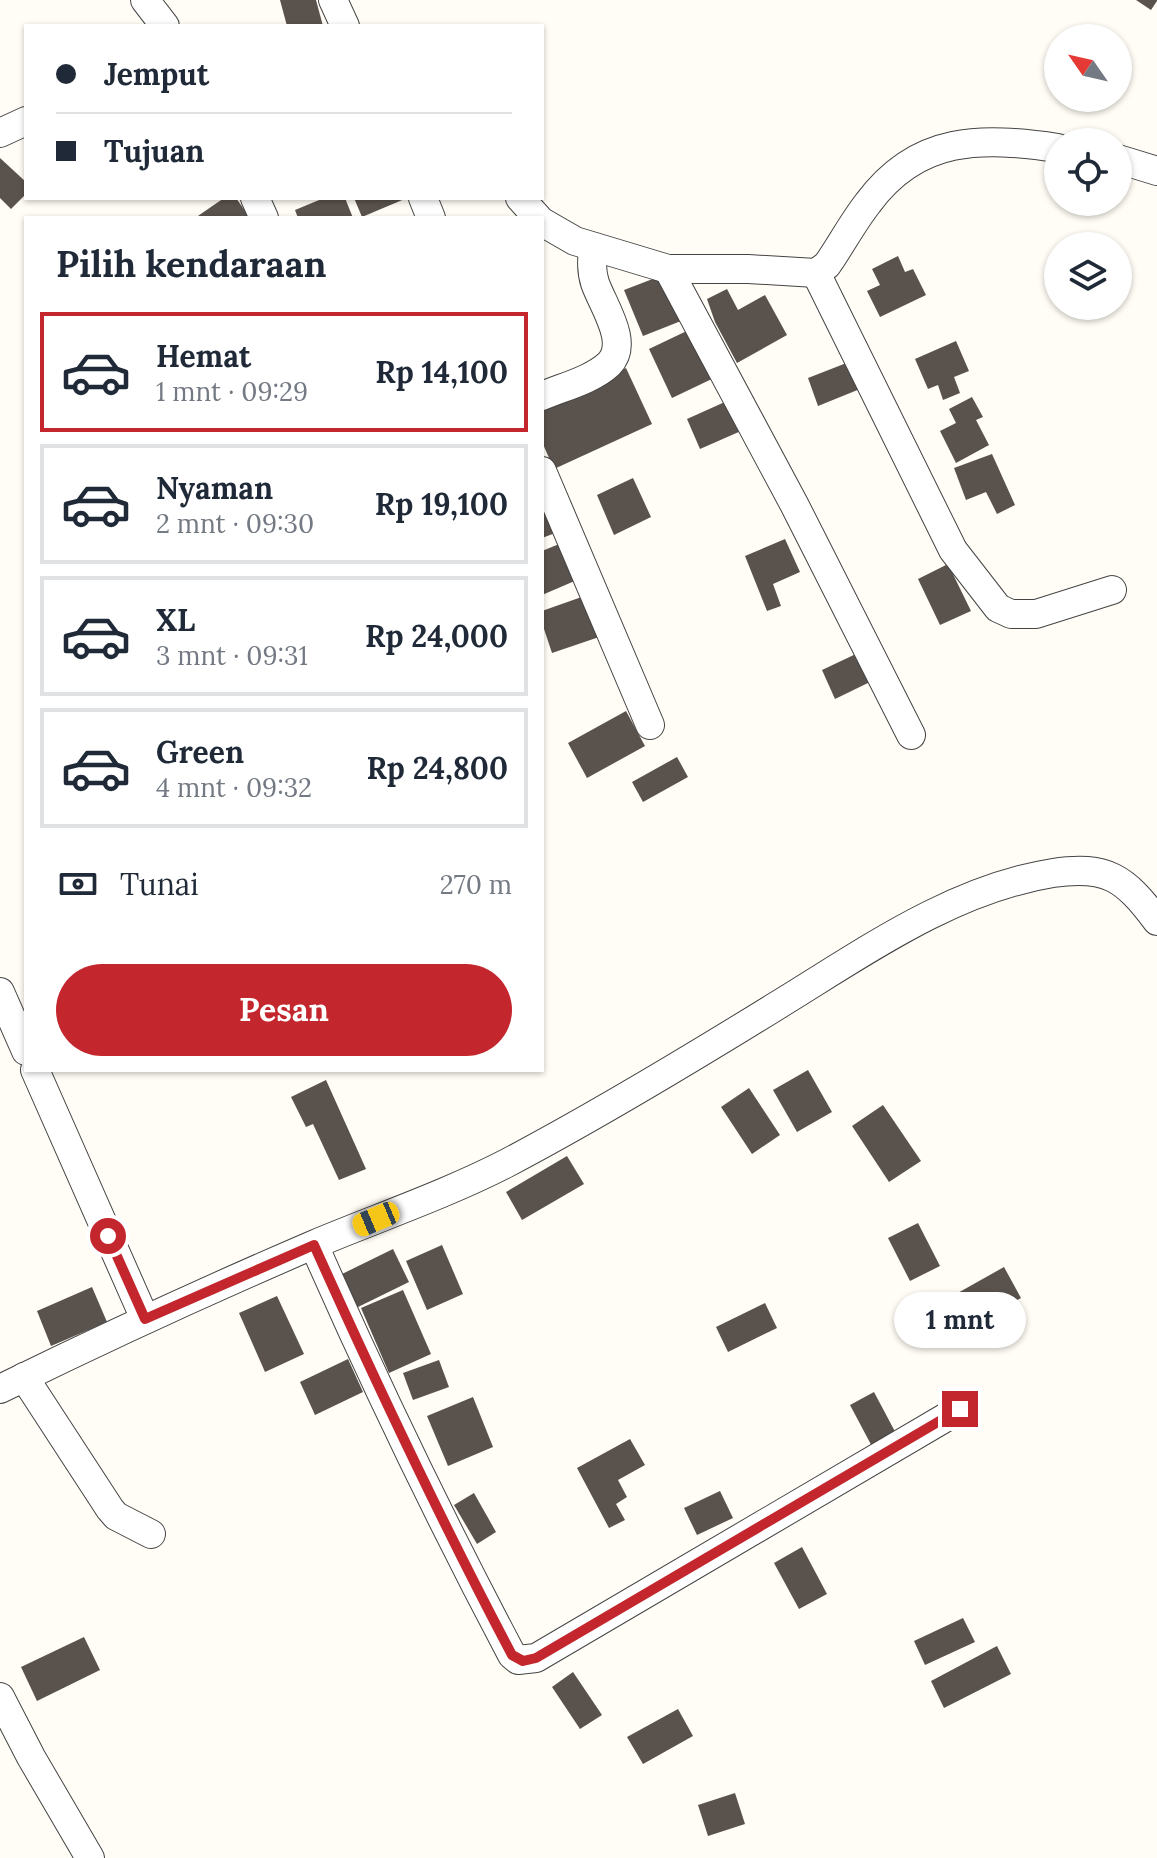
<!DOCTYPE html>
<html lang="id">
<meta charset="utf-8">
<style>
:root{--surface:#fff;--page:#f2f2f3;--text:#1f2937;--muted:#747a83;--line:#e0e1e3;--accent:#c4262e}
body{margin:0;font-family:Lora,serif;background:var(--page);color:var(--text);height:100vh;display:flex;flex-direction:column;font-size:30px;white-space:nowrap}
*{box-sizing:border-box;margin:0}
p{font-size:26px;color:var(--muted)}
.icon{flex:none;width:44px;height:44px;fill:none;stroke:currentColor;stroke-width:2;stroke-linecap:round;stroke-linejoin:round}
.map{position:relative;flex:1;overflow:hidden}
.drawer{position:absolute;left:24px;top:216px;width:520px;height:856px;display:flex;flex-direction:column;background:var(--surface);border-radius:0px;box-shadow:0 2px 6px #0004}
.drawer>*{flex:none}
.hud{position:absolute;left:24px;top:24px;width:520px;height:176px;border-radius:0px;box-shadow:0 2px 6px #0004;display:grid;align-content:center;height:176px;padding:0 32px;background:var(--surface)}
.needle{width:52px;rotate:304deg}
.controls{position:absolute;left:1044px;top:24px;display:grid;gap:16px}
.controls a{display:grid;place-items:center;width:88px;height:88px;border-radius:50%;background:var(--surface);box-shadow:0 2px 6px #0004;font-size:40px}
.end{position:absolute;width:36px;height:36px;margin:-18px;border:10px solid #c4262e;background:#fff;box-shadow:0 0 0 4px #fff}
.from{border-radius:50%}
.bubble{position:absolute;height:56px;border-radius:28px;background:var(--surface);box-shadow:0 2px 6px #0004;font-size:26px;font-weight:800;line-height:56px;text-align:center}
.car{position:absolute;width:24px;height:48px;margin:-24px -12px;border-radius:10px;box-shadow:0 0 6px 2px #0007;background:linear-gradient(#f5c518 24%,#345 0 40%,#f5c518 0 76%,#345 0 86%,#f5c518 0)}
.hud b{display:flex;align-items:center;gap:28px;height:76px;font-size:30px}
.hud b+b{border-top:2px solid var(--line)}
.hud i{width:20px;height:20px;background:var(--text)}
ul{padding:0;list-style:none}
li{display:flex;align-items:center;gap:24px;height:120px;margin:0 16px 12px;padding:0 16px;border:4px solid var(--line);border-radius:0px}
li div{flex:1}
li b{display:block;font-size:30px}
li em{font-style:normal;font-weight:800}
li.selected{border-color:var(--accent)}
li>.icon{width:72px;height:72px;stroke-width:1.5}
h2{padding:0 32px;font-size:36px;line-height:96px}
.pay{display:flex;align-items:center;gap:20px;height:88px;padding:0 32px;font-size:30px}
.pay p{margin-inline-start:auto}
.cta{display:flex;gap:16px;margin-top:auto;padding:16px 32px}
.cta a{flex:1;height:92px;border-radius:48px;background:var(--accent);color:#fff;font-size:32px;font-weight:800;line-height:92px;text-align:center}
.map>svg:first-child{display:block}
</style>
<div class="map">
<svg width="1157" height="1858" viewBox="0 0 1157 1858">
<rect width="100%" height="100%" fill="#fffdf5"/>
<!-- building -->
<g fill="#5a524d">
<path d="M280,0h36l7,26h-36z"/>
<path d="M1136,0h21v1l-6,9z"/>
<path d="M0,158l26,24v12l-15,15 -11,-11z"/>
<path d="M224,198h12l14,20h-55z"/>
<path d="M324,198h21l8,20h-55l-3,-8z"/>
<path d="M354,198h53l-45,19z"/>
<path d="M898,256l7,16 8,-3 13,26 -46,22 -13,-26 13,-6 -8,-16z"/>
<path d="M663,275l18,46 -38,15 -19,-46z"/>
<path d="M727,289l11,21 27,-15 22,40 -50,28 -22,-41 -8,-23z"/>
<path d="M693,328l23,49 -44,21 -23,-49z"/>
<path d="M956,341l13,30 -15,6 6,16 -17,7 -5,-15 -10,4 -13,-30z"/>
<path d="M849,362l11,27 -42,17 -10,-28z"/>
<path d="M626,368l26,56 -98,45 -12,-27v-35z"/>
<path d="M972,397l11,20 -7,3 13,25 -33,18 -16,-32 16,-8 -7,-14z"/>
<path d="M727,401l14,30 -41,18 -13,-30z"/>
<path d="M992,454l23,51 -18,9 -11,-22 -20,8 -12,-32z"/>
<path d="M633,478l18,39 -37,18 -17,-40z"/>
<path d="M542,504l24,25 -24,9z"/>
<path d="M785,539l15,33 -27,12 8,22 -14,5 -22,-55z"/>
<path d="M569,540l15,37 -42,18v-44z"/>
<path d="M948,564l23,47 -31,14 -22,-46z"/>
<path d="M590,594l15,41 -53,18 -10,-30v-12z"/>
<path d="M858,653l12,29 -35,17 -13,-29z"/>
<path d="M626,711l19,35 -58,32 -19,-35z"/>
<path d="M677,757l11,20 -45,25 -11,-20z"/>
<path d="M808,1070l24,42 -35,20 -24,-42z"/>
<path d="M326,1080l40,89 -27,11 -26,-56 -7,3 -15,-30z"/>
<path d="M749,1088l31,47 -28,19 -31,-47z"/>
<path d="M883,1105l38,56 -32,21 -37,-56z"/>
<path d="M567,1156l17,28 -62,36 -16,-28z"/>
<path d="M918,1223l22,43 -30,15 -22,-43z"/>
<path d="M442,1245l21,49 -36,16 -21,-49z"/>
<path d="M393,1249l16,33 -53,26 -16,-33z"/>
<path d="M1004,1267l17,31 -57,32 -17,-31z"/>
<path d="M92,1287l15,35 -56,24 -14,-35z"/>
<path d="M403,1290l28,64 -42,19 -28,-65z"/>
<path d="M277,1296l27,58 -39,18 -26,-59z"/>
<path d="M765,1303l12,25 -49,24 -12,-25z"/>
<path d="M348,1359l15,33 -48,23 -15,-33z"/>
<path d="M439,1360l10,27 -36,13 -10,-27z"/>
<path d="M874,1392l26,49 -24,13 -26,-49z"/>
<path d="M473,1397l20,50 -45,19 -21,-50z"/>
<path d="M630,1439l15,26 -27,15 9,17 -11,7 9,16 -16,8 -32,-60z"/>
<path d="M720,1491l13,27 -36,17 -13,-27z"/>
<path d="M474,1493l22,39 -19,12 -23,-39z"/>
<path d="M802,1547l25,47 -28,15 -25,-46z"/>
<path d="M963,1618l12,24 -50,23 -11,-24z"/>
<path d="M84,1637l16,33 -63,31 -16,-34z"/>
<path d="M997,1646l14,28 -67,34 -13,-27z"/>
<path d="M573,1672l29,43 -22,14 -28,-42z"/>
<path d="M678,1709l15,27 -50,28 -16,-27z"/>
<path d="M735,1793l10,31 -37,12 -10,-31z"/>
</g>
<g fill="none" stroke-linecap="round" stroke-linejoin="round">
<defs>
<g id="minor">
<path d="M145,0l20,26"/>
<path d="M333,0l12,26"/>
<path d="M0,133l26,-12"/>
<path d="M1118,159l39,12"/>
<path d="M255,198l9,20"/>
<path d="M423,198l8,20"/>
<path d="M520,198l18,20"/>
<path d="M542,222l33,19 93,28h80l68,4 11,-8c14,-20 26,-43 41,-62 50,-68 114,-66 190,-55"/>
<path d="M668,269l126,235 117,231"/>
<path d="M816,273l137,277 45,58 13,6h25l76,-24"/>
<path d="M542,396c21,-9 50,-16 67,-32 21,-21 -6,-58 -14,-81 -4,-12 -3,-23 -2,-36"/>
<path d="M542,471l108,254"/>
<path d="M0,992l26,59"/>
<path d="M35,1070l110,249"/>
<path d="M314,1245c61,139 127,276 198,410l6,5 18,-2 424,-249"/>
<path d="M24,1377l86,132 6,7 35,18"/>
<path d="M0,1389c104,-51 208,-99 315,-145 62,-26 132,-50 192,-81 93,-49 182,-103 271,-158 85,-52 174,-116 275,-132 54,-8 72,5 104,48"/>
<path d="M0,1697l31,60 59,101"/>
</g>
</defs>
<!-- minor casing -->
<use href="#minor" stroke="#444" stroke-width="30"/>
<!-- minor -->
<use href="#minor" stroke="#fff" stroke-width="28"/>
</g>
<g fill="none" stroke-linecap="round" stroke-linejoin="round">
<!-- route -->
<path stroke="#c4262e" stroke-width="10" d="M108,1236l37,83 169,-74c62,138 127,276 198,410l11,6 13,-3 424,-249"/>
</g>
</svg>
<div class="controls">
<a><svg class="needle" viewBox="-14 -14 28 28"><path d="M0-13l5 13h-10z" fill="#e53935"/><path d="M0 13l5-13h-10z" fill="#747a83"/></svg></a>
<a><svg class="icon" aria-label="locate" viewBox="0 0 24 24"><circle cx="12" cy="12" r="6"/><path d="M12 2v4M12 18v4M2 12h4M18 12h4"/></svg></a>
<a><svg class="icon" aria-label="layers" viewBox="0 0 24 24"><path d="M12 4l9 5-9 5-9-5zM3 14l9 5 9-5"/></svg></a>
</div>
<i class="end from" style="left:108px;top:1236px"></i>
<i class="end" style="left:960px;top:1409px"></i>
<div class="bubble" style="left:894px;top:1292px;width:132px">1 mnt</div>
<i class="car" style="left:376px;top:1219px;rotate:247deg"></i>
<div class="hud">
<b><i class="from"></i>Jemput</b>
<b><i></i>Tujuan</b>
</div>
<section class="drawer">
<h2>Pilih kendaraan</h2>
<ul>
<li class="selected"><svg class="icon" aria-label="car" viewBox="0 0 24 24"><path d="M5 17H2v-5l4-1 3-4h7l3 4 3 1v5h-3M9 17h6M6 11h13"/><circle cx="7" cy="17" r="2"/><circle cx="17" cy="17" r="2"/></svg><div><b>Hemat</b><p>1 mnt · 09:29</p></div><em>Rp 14,100</em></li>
<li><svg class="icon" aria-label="car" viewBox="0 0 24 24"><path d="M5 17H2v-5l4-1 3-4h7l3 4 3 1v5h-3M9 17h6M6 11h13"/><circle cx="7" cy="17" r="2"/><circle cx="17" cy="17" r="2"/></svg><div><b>Nyaman</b><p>2 mnt · 09:30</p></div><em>Rp 19,100</em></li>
<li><svg class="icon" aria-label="car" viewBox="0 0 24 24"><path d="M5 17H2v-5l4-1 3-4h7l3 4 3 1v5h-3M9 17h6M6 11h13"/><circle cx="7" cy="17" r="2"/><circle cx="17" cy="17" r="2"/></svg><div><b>XL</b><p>3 mnt · 09:31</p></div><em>Rp 24,000</em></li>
<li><svg class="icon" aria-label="car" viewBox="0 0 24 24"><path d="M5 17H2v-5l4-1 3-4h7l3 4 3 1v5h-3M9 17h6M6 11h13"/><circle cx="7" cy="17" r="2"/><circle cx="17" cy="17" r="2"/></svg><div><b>Green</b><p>4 mnt · 09:32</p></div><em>Rp 24,800</em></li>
</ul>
<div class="pay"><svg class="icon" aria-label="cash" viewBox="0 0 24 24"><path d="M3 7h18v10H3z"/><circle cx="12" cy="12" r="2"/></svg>Tunai<p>270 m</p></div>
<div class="cta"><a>Pesan</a></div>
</section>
</div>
